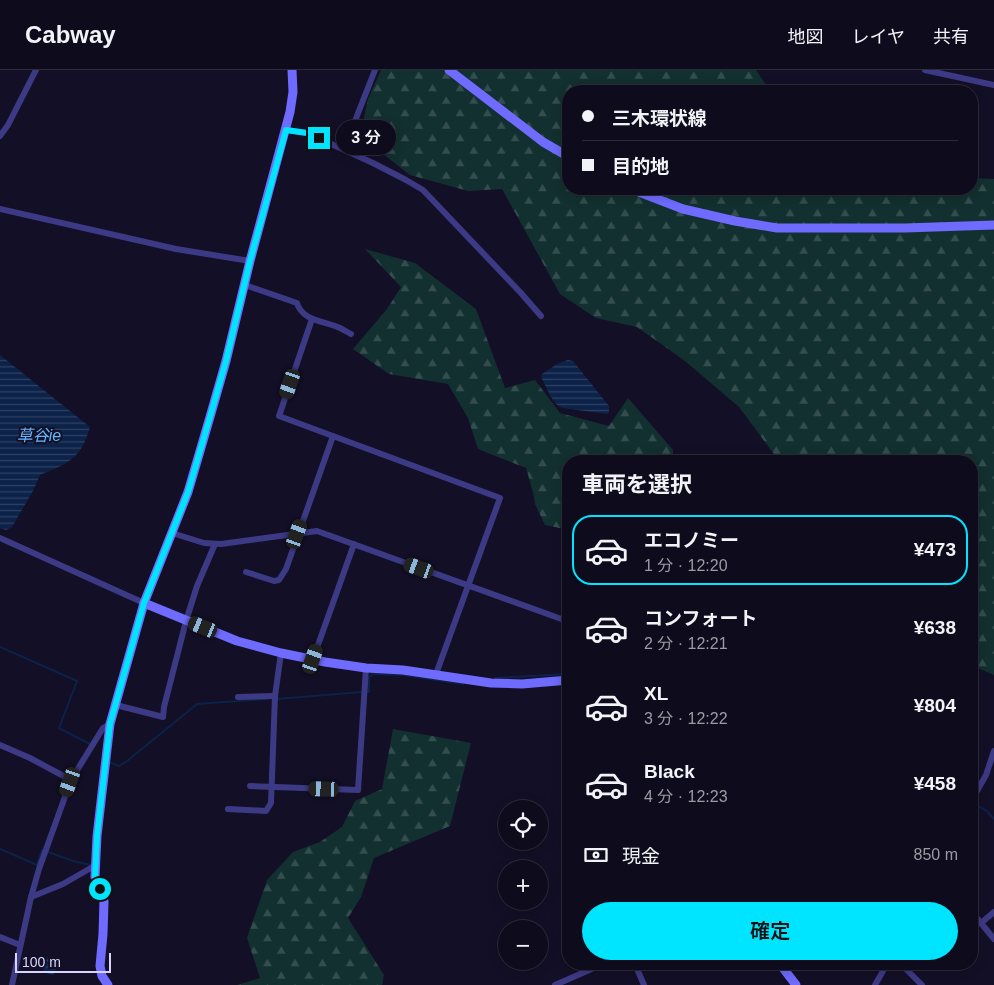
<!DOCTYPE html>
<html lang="ja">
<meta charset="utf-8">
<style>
:root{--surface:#0e0b1c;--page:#171425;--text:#f1f3f6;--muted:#9b9ba3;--line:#2e2b3b;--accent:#00e5ff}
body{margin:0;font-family:Arial,"Noto Sans JP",sans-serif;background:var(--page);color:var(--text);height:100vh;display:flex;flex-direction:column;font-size:19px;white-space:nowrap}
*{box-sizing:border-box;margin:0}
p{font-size:16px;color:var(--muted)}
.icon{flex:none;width:28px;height:28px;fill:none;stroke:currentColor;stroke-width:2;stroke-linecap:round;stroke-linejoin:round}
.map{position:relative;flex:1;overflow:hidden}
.panel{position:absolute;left:562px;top:385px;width:416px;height:515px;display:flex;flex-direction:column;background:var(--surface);border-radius:20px;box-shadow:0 2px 12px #0003,0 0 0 1px var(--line)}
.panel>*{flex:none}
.top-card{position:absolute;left:562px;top:15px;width:416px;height:110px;border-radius:20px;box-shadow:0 2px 12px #0003,0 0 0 1px var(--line);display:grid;align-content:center;height:110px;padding:0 20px;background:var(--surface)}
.controls{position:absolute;left:498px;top:730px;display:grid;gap:10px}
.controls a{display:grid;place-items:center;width:50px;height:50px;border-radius:50%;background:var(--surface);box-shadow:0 2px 12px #0003,0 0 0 1px var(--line);font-size:25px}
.scale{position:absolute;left:15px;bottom:12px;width:96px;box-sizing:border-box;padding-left:5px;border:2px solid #d9d4ff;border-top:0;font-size:14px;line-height:18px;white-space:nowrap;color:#d9d4ff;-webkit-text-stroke:4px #130f26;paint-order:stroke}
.end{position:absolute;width:22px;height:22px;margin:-11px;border:6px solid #00e5ff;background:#111;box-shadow:0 0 0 2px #111}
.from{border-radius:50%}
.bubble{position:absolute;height:35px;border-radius:18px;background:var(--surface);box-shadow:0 2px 12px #0003,0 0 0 1px var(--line);font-size:16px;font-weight:600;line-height:35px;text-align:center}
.car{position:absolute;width:15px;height:30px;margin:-15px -8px;border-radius:6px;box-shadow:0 0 4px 1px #0007;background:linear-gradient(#222 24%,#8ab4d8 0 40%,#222 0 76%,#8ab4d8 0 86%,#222 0)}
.top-card b{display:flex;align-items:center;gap:18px;height:48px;font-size:19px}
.top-card b+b{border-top:1px solid var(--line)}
.top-card i{width:12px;height:12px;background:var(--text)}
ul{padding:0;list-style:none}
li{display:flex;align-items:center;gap:15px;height:70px;margin:0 10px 8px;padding:0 10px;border:2px solid transparent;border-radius:20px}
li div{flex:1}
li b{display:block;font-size:19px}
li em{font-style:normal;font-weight:600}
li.active{border-color:var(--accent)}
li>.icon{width:45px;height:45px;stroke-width:1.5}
h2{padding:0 20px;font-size:22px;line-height:60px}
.pay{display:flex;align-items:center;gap:12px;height:55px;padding:0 20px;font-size:19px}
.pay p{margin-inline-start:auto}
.action{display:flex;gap:10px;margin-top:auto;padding:10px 20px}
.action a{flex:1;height:58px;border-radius:30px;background:var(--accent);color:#111;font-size:20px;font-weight:600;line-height:58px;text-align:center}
header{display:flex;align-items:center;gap:30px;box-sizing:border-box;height:70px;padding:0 25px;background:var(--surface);border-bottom:1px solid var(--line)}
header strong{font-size:24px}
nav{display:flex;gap:28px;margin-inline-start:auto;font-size:18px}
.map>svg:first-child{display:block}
</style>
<header>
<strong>Cabway</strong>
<nav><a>地図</a><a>レイヤ</a><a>共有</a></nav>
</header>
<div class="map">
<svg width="994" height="915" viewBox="0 0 994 915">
<defs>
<pattern id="forest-firs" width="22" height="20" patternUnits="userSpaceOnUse" patternTransform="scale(1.25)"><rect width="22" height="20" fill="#12302f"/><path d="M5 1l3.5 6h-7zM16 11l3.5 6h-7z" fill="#344d4e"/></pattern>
<pattern id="water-rules" width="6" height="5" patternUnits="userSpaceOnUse" patternTransform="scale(1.25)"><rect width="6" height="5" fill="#0c2248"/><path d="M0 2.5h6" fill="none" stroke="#2f4163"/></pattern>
</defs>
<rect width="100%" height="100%" fill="#130f26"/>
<!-- forest -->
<g fill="url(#forest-firs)">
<path d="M381,0h375l14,21h-201v98h403l1,-11 21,1v496l-21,-9 -1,-205h-193l-40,-54 -54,-46 -48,-34 -41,-9 -36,-24 -58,-105 -34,2 -58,-16 -50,-39 8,-37z"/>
<path d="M365,179l50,14 61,46 29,79 30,-8 25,33 49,13 19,-28 45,52v11h-104v69l-24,-5 -10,-21 -1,-8 -8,-28 -48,-19 -10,-31 -20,-34 -59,-10 -36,-25 34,-40 14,-22z"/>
<path d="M393,659l78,14 -21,83 -76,32 -13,39 -13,21 36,57 -2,10h-145l23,-7 -13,-40 20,-58 26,-28 27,-10 22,-15 13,-26 27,-12z"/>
</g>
<!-- water -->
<g fill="url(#water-rules)">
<path d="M0,285l90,72c-9,32 -21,36 -50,48l-7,16 -21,36 -6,3 -6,-2z"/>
<path d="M568,290l5,1 36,45v6l-2,2 -45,-6c-11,-5 -15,-21 -21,-31l1,-3 15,-10z"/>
<path d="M46,887l8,2 2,12 -3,4 -10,-3z"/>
</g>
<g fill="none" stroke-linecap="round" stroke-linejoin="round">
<!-- stream -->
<g stroke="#0c2248" stroke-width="2">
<path d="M0,577l77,34 -18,47 31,16"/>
<path d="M495,608l74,-4"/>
<path d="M367,622h2v-15l4,-3 30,1 60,9"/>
<path d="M277,629l85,-7"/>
<path d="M109,692l10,4 8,-5 70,-57 70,-5"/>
<path d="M972,733l15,8 7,8"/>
<path d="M0,779l37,16 5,-15 1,1"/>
<path d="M48,782l25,9 18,4"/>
</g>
<!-- street -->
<g stroke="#3d3a85" stroke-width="6">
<path d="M925,0l69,15"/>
<path d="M286,60l21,3 66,30 33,17 17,10 97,102 21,24"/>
<path d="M0,66l8,-11 28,-55"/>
<path d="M344,79l31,-79"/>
<path d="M0,139l176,40 74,12"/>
<path d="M245,215l52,18c5,18 28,18 43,25 4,2 7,4 11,6"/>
<path d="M312,249l-33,97 221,82 -64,176"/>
<path d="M172,463l32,10 17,1 96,-13 250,90 2,5"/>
<path d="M0,468l144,65"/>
<path d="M246,502l28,9 5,-1 7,-11 47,-133"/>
<path d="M313,589l41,-115"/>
<path d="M238,627l37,-1"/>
<path d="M116,635l47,12 1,-10 22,-86 11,-35 18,-42"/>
<path d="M0,675l30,13 41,22"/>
<path d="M250,716l108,4 8,-122"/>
<path d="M972,730l14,-25 8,-24"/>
<path d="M228,739l38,2 5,-8 4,-107 6,-43"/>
<path d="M31,827l32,-13 33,-19"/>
<path d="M972,842l22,27"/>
<path d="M981,853l13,-11"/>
<path d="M0,867l20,8"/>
<path d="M635,894l9,21"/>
<path d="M901,894l21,21"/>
<path d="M12,915l19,-88 8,-28 32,-89 32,-52 7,-4"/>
<path d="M555,915l48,-21"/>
<path d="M875,915l12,-21"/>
</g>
<!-- secondary -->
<g stroke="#6f6bff" stroke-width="9">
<path d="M449,0l94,72 26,15"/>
<path d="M631,119l52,20 52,12 42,7h128l89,-3"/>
<path d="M144,533l93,38 44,12 44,9 41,6 37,2 88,13 31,1 47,-4"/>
<path d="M780,894l16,21"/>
<path d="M108,915l-6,-9 -2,-10 3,-32 1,-33 -9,-24 2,-41 13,-112 34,-121 44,-111 22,-75 16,-56 24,-100 40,-149 3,-20 -1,-22"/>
</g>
</g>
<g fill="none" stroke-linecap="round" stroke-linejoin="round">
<!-- route -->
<path stroke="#00e5ff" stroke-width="6" d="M100,819l-5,-12 2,-41 13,-112 34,-121 44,-111 22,-75 16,-56 24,-100 36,-131 21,3 12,5"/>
</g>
<g text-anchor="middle" stroke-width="4" stroke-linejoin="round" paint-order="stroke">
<!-- water labels -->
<g font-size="16" font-style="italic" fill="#62b6ff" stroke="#130f26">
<text x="39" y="371">草谷ie</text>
</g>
</g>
</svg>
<div class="controls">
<a><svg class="icon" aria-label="locate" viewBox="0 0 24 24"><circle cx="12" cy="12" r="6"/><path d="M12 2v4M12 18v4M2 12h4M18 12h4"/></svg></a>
<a>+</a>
<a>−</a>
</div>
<div class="scale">100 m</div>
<i class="end from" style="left:100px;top:819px"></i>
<i class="end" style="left:319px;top:68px"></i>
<div class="bubble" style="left:336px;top:50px;width:60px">3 分</div>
<i class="car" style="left:290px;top:314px;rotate:199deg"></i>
<i class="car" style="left:297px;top:464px;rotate:20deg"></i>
<i class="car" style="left:419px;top:498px;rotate:290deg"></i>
<i class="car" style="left:203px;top:557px;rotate:292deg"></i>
<i class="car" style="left:313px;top:589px;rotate:19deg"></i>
<i class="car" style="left:70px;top:712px;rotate:200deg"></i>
<i class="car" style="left:324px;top:719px;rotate:272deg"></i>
<div class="top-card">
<b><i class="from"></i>三木環状線</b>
<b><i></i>目的地</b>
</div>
<section class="panel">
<h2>車両を選択</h2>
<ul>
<li class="active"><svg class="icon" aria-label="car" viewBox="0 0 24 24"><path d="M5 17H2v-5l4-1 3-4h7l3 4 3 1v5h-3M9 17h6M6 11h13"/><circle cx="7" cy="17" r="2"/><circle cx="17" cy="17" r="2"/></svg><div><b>エコノミー</b><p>1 分 · 12:20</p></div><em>¥473</em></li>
<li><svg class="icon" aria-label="car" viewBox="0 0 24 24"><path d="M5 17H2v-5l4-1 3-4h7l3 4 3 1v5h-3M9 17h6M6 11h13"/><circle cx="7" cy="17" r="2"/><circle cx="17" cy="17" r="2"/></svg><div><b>コンフォート</b><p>2 分 · 12:21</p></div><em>¥638</em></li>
<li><svg class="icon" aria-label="car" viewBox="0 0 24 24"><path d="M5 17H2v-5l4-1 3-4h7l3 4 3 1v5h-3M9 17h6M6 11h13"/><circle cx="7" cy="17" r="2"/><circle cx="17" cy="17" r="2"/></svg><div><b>XL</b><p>3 分 · 12:22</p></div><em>¥804</em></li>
<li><svg class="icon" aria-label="car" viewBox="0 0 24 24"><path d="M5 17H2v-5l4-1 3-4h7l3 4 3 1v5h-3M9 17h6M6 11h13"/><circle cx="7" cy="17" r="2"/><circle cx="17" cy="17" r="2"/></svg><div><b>Black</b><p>4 分 · 12:23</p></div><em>¥458</em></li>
</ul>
<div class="pay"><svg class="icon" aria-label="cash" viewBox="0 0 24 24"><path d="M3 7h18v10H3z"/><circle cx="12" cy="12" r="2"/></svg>現金<p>850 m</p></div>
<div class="action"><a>確定</a></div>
</section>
</div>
